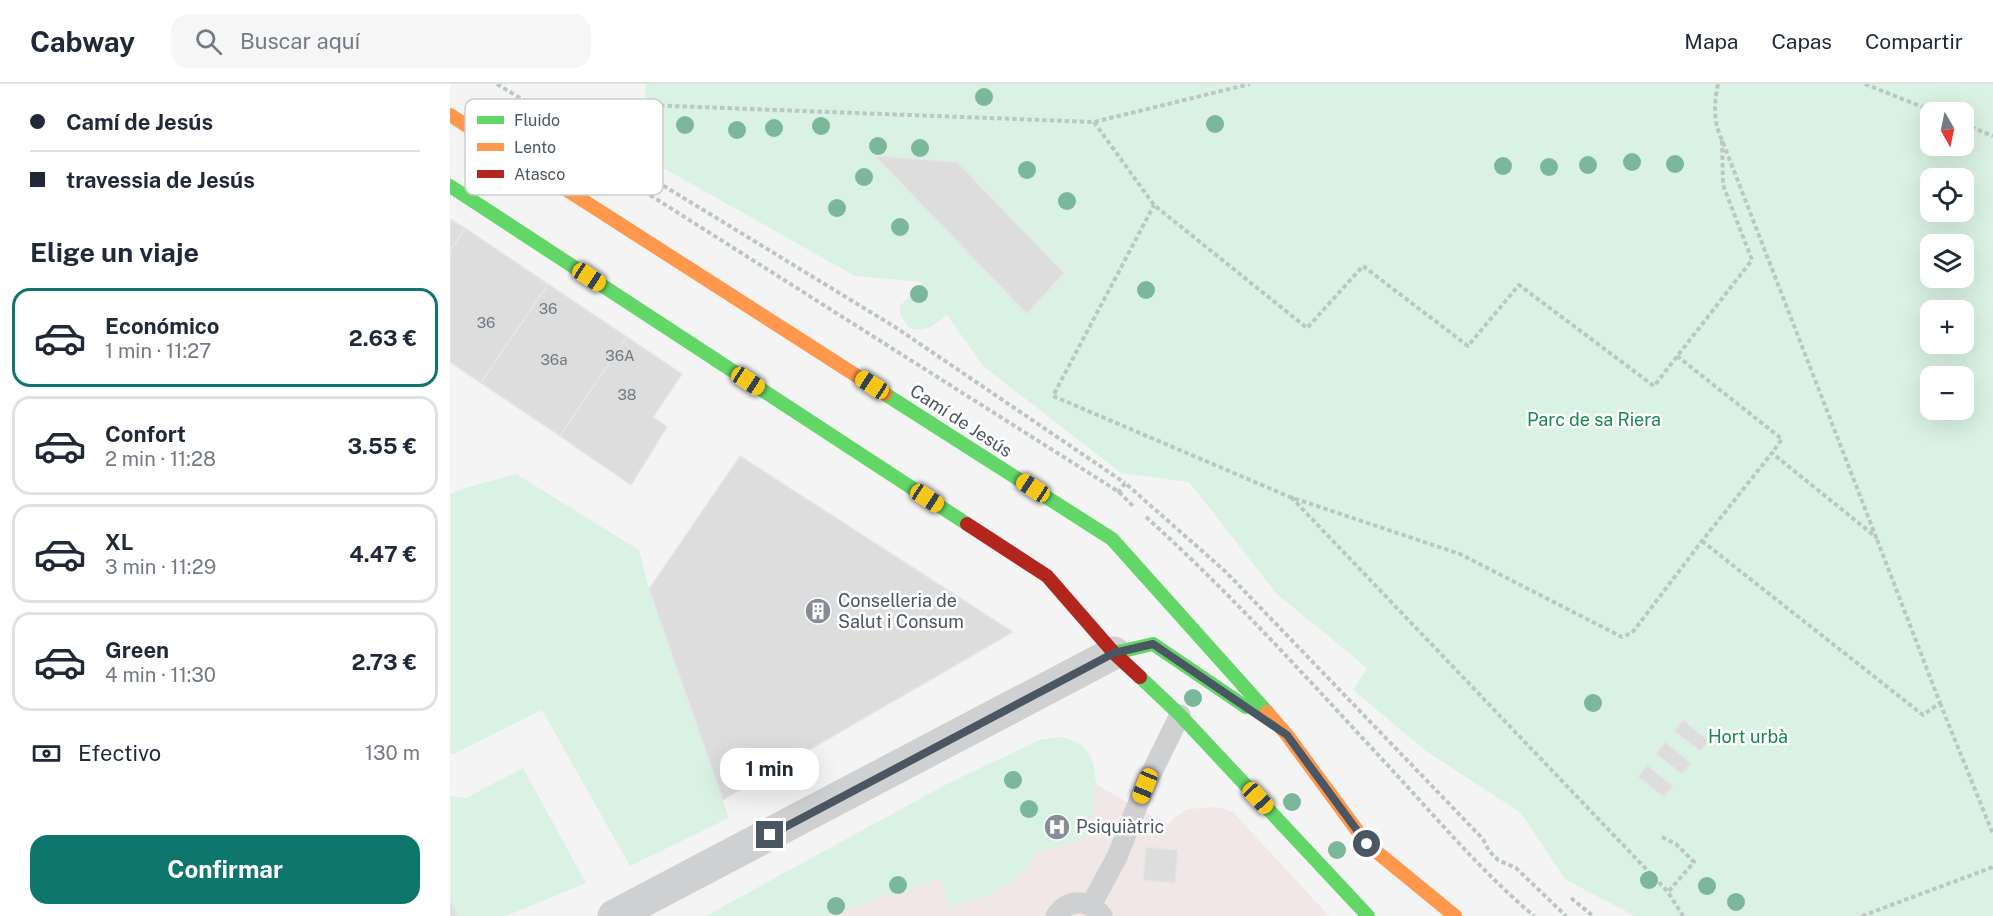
<!DOCTYPE html>
<html lang="es">
<meta charset="utf-8">
<style>
:root{--surface:#fff;--page:#f6f6f7;--text:#1f2937;--muted:#747a83;--line:#e0e1e3;--accent:#0f766e}
body{margin:0;font-family:"Public Sans",sans-serif;background:var(--page);color:var(--text);height:100vh;display:flex;flex-direction:column;font-size:22px;white-space:nowrap}
*{box-sizing:border-box;margin:0}
p{font-size:20px;color:var(--muted)}
.icon{flex:none;width:33px;height:33px;fill:none;stroke:currentColor;stroke-width:2;stroke-linecap:round;stroke-linejoin:round}
.map{position:relative;flex:1;overflow:hidden}
.panel{display:flex;flex-direction:column;background:var(--surface);width:450px}
.panel>*{flex:none}
.hud{display:grid;align-content:center;height:132px;padding:0 30px;background:var(--surface)}
.needle{width:39px;rotate:171deg}
.fabs{position:absolute;left:1470px;top:18px;display:grid;gap:12px}
.fabs a{display:grid;place-items:center;width:54px;height:54px;border-radius:12px;background:var(--surface);box-shadow:0 6px 24px #0002;font-size:30px}
.end{position:absolute;width:27px;height:27px;margin:-14px;border:8px solid #4a5661;background:#fff;box-shadow:0 0 0 3px #fff}
.from{border-radius:50%}
.bubble{position:absolute;height:42px;border-radius:18px;background:var(--surface);box-shadow:0 6px 24px #0002;font-size:20px;font-weight:700;line-height:42px;text-align:center}
.car{position:absolute;width:18px;height:36px;margin:-18px -9px;border-radius:8px;box-shadow:0 0 4px 2px #0007;background:linear-gradient(#f5c518 24%,#345 0 40%,#f5c518 0 76%,#345 0 86%,#f5c518 0)}
.hud b{display:flex;align-items:center;gap:21px;height:57px;font-size:22px}
.hud b+b{border-top:2px solid var(--line)}
.hud i{width:15px;height:15px;background:var(--text)}
ul{padding:0;list-style:none}
li{display:flex;align-items:center;gap:18px;height:99px;margin:0 12px 9px;padding:0 18px;border:3px solid var(--line);border-radius:18px}
li div{flex:1}
li b{display:block;font-size:22px}
li em{font-style:normal;font-weight:700}
li.active{border-color:var(--accent)}
li>.icon{width:54px;height:54px;stroke-width:1.5}
h2{padding:0 30px;font-size:27px;line-height:72px}
.pay{display:flex;align-items:center;gap:15px;height:66px;padding:0 30px;font-size:22px}
.pay p{margin-inline-start:auto}
.primary-button{display:flex;gap:12px;margin-top:auto;padding:12px 30px}
.primary-button a{flex:1;height:69px;border-radius:18px;background:var(--accent);color:#fff;font-size:24px;font-weight:700;line-height:69px;text-align:center}
header{display:flex;align-items:center;gap:36px;box-sizing:border-box;height:84px;padding:0 30px;background:var(--surface);border-bottom:2px solid var(--line)}
header strong{font-size:28px}
nav{display:flex;gap:33px;margin-inline-start:auto;font-size:21px}
.search{width:420px;height:54px;background:var(--page);display:flex;align-items:center;gap:15px;box-sizing:border-box;padding:0 21px;border-radius:18px;color:var(--muted);font-size:22px}
main{display:flex;flex:1;min-height:0}
.map>svg:first-child{display:block}
</style>
<header>
<strong>Cabway</strong>
<div class="search"><svg class="icon" aria-label="search" viewBox="0 0 24 24"><circle cx="10" cy="10" r="6"/><path d="M15 15l6 6"/></svg>Buscar aquí</div>
<nav><a>Mapa</a><a>Capas</a><a>Compartir</a></nav>
</header>
<main>
<section class="panel">
<div class="hud">
<b><i class="from"></i>Camí de Jesús</b>
<b><i></i>travessia de Jesús</b>
</div>
<h2>Elige un viaje</h2>
<ul>
<li class="active"><svg class="icon" aria-label="car" viewBox="0 0 24 24"><path d="M5 17H2v-5l4-1 3-4h7l3 4 3 1v5h-3M9 17h6M6 11h13"/><circle cx="7" cy="17" r="2"/><circle cx="17" cy="17" r="2"/></svg><div><b>Económico</b><p>1 min · 11:27</p></div><em>2.63 €</em></li>
<li><svg class="icon" aria-label="car" viewBox="0 0 24 24"><path d="M5 17H2v-5l4-1 3-4h7l3 4 3 1v5h-3M9 17h6M6 11h13"/><circle cx="7" cy="17" r="2"/><circle cx="17" cy="17" r="2"/></svg><div><b>Confort</b><p>2 min · 11:28</p></div><em>3.55 €</em></li>
<li><svg class="icon" aria-label="car" viewBox="0 0 24 24"><path d="M5 17H2v-5l4-1 3-4h7l3 4 3 1v5h-3M9 17h6M6 11h13"/><circle cx="7" cy="17" r="2"/><circle cx="17" cy="17" r="2"/></svg><div><b>XL</b><p>3 min · 11:29</p></div><em>4.47 €</em></li>
<li><svg class="icon" aria-label="car" viewBox="0 0 24 24"><path d="M5 17H2v-5l4-1 3-4h7l3 4 3 1v5h-3M9 17h6M6 11h13"/><circle cx="7" cy="17" r="2"/><circle cx="17" cy="17" r="2"/></svg><div><b>Green</b><p>4 min · 11:30</p></div><em>2.73 €</em></li>
</ul>
<div class="pay"><svg class="icon" aria-label="cash" viewBox="0 0 24 24"><path d="M3 7h18v10H3z"/><circle cx="12" cy="12" r="2"/></svg>Efectivo<p>130 m</p></div>
<div class="primary-button"><a>Confirmar</a></div>
</section>
<div class="map">
<svg width="1543" height="832" viewBox="0 0 1543 832">
<rect width="100%" height="100%" fill="#f4f4f4"/>
<!-- medical -->
<path fill="#f1e7e6" d="M608,653l12,3 15,10 6,9 6,26 71,40 7,-8 13,-8 29,-2 16,5 96,104h-623l245,-134 89,-42z"/>
<!-- green -->
<g fill="#d9f2e3" fill-rule="evenodd">
<path d="M196,0h1347v832h-358l-69,-36 -45,-67 -95,-62 -73,-61 14,-22 -90,-74 -88,-112 -68,-9 -138,-107 -36,-51c-13,10 -21,19 -39,12l-8,-14v-7l23,-24 -68,-6 -213,-120zM1480,28h34v34h-34zM1480,94h34v34h-34zM1480,160h34v34h-34zM1480,226h34v34h-34zM1480,292h34v34h-34z"/>
<path d="M66,390l123,76 10,39 80,229 -99,48 -88,-156 -88,44h-4v-260l15,-6z"/>
<path d="M608,653c54,6 35,64 29,100l-54,17c-14,36 -51,43 -84,53l-9,-28 -115,37h-119l245,-134 89,-42z"/>
<path d="M73,684l63,115 -80,33h-49l-7,-17v-103l16,2z"/>
</g>
<!-- building -->
<g fill="#ddddde" stroke="#e5e6e7" stroke-width="1.5">
<path d="M425,72l82,6 107,111 -37,41z"/>
<path d="M0,135l15,9 -15,23z"/>
<path d="M15,144l83,56 -67,99 -31,-21v-111z"/>
<path d="M98,200l79,53 -67,99 -79,-53z"/>
<path d="M177,253l55,37 -29,43 14,10 -36,58 -71,-49z"/>
<path d="M290,372l273,176 -290,168 -74,-211z"/>
<path d="M1233,636l26,21 -9,10 -26,-20z"/>
<path d="M1215,658l26,21 -9,11 -26,-20z"/>
<path d="M1197,681l26,21 -9,11 -26,-20z"/>
<path d="M696,763l32,3 -3,33 -32,-3z"/>
<path d="M0,815l7,17h-7z"/>
</g>
<g fill="none" stroke-linecap="round" stroke-linejoin="round">
<!-- path -->
<g stroke="#bcc7c4" stroke-width="4" stroke-dasharray="4.5 3" stroke-linecap="butt">
<path d="M47,0l398,243 230,156"/>
<path d="M1268,0c-4,20 -5,37 4,56"/>
<path d="M1415,0l70,28"/>
<path d="M195,21l449,17 156,-38"/>
<path d="M644,38l60,83 153,123 56,-62 105,80 51,-61 135,101 98,-126 -29,-75 -1,-45 154,397 -104,-84 -70,88 -70,92 -10,4 -162,-83 -170,-57 -237,-101 101,-191"/>
<path d="M1514,40l29,12"/>
<path d="M124,63l545,345 14,14"/>
<path d="M1227,272l105,83 -10,14"/>
<path d="M668,409l7,-10 101,89 257,267 6,12 9,9 18,8 50,48"/>
<path d="M841,413l377,395"/>
<path d="M696,433c88,79 167,168 248,255 45,49 89,101 140,144"/>
<path d="M1252,457l221,174 17,-12 -64,-166"/>
<path d="M1490,619l53,131"/>
<path d="M1212,753l14,7 18,18 -26,30 15,24"/>
<path d="M1121,814l22,18"/>
<path d="M1412,832l131,-49"/>
</g>
<!-- lane -->
<g stroke="#ced0d2" stroke-width="21">
<path d="M641,821l26,-48 28,-71 35,-71"/>
<path d="M606,832c12,-18 34,-17 46,0"/>
</g>
<!-- street -->
<path stroke="#ced0d2" stroke-width="33" d="M164,832l500,-263"/>
<!-- fast -->
<g stroke="#63d668" stroke-width="14">
<path d="M0,102l517,338"/>
<path d="M435,310l227,145 155,173"/>
<path d="M664,569l39,-9 93,63"/>
<path d="M690,593l40,38 188,201"/>
</g>
<!-- slow -->
<g stroke="#ff974d" stroke-width="14">
<path d="M0,31l435,279"/>
<path d="M817,628l20,23 80,109 88,72"/>
</g>
<!-- jam -->
<path stroke="#b3261e" stroke-width="14" d="M517,440l80,52 67,77 26,24"/>
</g>
<!-- trees -->
<g fill="#7ab899">
<circle cx="534" cy="13" r="9"/>
<circle cx="765" cy="40" r="9"/>
<circle cx="235" cy="41" r="9"/>
<circle cx="371" cy="42" r="9"/>
<circle cx="324" cy="44" r="9"/>
<circle cx="287" cy="46" r="9"/>
<circle cx="428" cy="62" r="9"/>
<circle cx="470" cy="64" r="9"/>
<circle cx="1182" cy="78" r="9"/>
<circle cx="1225" cy="80" r="9"/>
<circle cx="1138" cy="81" r="9"/>
<circle cx="1053" cy="82" r="9"/>
<circle cx="1099" cy="83" r="9"/>
<circle cx="577" cy="86" r="9"/>
<circle cx="414" cy="93" r="9"/>
<circle cx="617" cy="117" r="9"/>
<circle cx="387" cy="124" r="9"/>
<circle cx="450" cy="143" r="9"/>
<circle cx="696" cy="206" r="9"/>
<circle cx="469" cy="210" r="9"/>
<circle cx="743" cy="614" r="9"/>
<circle cx="1143" cy="619" r="9"/>
<circle cx="563" cy="696" r="9"/>
<circle cx="842" cy="718" r="9"/>
<circle cx="579" cy="725" r="9"/>
<circle cx="887" cy="766" r="9"/>
<circle cx="1199" cy="796" r="9"/>
<circle cx="448" cy="801" r="9"/>
<circle cx="1257" cy="802" r="9"/>
<circle cx="1286" cy="818" r="9"/>
<circle cx="386" cy="822" r="9"/>
</g>
<g fill="none" stroke-linecap="round" stroke-linejoin="round">
<!-- route -->
<path stroke="#4a5661" stroke-width="8" d="M320,751l344,-182 39,-9 134,91 80,109"/>
</g>
<!-- icons -->
<defs>
<symbol id="building-disc" viewBox="-11 -11 22 22"><circle r="9.5" fill="#868d94" stroke="#fff"/><path d="M-4-6H4V6H1V3H-1V6H-4ZM-2.5-4.3h1.7v1.8h-1.7ZM.8-4.3h1.7v1.8H.8ZM-2.5-1h1.7V.8h-1.7ZM.8-1h1.7V.8H.8Z" fill="#fff"/></symbol>
<symbol id="hospital-disc" viewBox="-11 -11 22 22"><circle r="9.5" fill="#868d94" stroke="#fff"/><path d="M-5-5h3v3.5h4V-5h3V5h-3V1.5h-4V5h-3Z" fill="#fff"/></symbol>
</defs>
<g fill-rule="evenodd">
<use href="#building-disc" x="353" y="512" width="30" height="30"/>
<use href="#hospital-disc" x="592" y="728" width="30" height="30"/>
</g>
<g text-anchor="middle" stroke-width="5" stroke-linejoin="round" paint-order="stroke">
<!-- number labels -->
<g font-size="15" fill="#707881">
<text x="98" y="230">36</text>
<text x="36" y="244">36</text>
<text x="170" y="277">36A</text>
<text x="104" y="281">36a</text>
<text x="177" y="316">38</text>
</g>
<!-- park labels -->
<g font-size="18" fill="#17864f" stroke="#fff">
<text x="1144" y="342">Parc de sa Riera</text>
<text x="1298" y="659">Hort urbà</text>
</g>
<!-- street labels -->
<g font-size="18" fill="#4a5661" stroke="#fff">
<text transform="translate(511 337) rotate(33)" y="6">Camí de Jesús</text>
</g>
<!-- poi labels -->
<g font-size="18" fill="#4a5661" stroke="#fff" text-anchor="start">
<text x="388" y="523">Conselleria de<tspan x="388" dy="21">Salut i Consum</tspan></text>
<text x="626" y="749">Psiquiàtric</text>
</g>
</g>
<!-- legend -->
<rect x="15" y="15" width="198" height="96" rx="9" fill="#fff" stroke="#c9ccd0" stroke-width="1.5"/>
<rect x="27" y="32" width="27" height="8" fill="#63d668"/>
<rect x="27" y="59" width="27" height="8" fill="#ff974d"/>
<rect x="27" y="86" width="27" height="8" fill="#b3261e"/>
<g font-size="16" fill="#4a5661">
<text x="64" y="42">Fluido</text>
<text x="64" y="69">Lento</text>
<text x="64" y="96">Atasco</text>
</g>
</svg>
<div class="fabs">
<a><svg class="needle" viewBox="-14 -14 28 28"><path d="M0-13l5 13h-10z" fill="#e53935"/><path d="M0 13l5-13h-10z" fill="#747a83"/></svg></a>
<a><svg class="icon" aria-label="locate" viewBox="0 0 24 24"><circle cx="12" cy="12" r="6"/><path d="M12 2v4M12 18v4M2 12h4M18 12h4"/></svg></a>
<a><svg class="icon" aria-label="layers" viewBox="0 0 24 24"><path d="M12 4l9 5-9 5-9-5zM3 14l9 5 9-5"/></svg></a>
<a>+</a>
<a>−</a>
</div>
<i class="end from" style="left:917px;top:760px"></i>
<i class="end" style="left:320px;top:751px"></i>
<div class="bubble" style="left:270px;top:664px;width:99px">1 min</div>
<i class="car" style="left:139px;top:193px;rotate:123deg"></i>
<i class="car" style="left:298px;top:297px;rotate:123deg"></i>
<i class="car" style="left:422px;top:301px;rotate:303deg"></i>
<i class="car" style="left:583px;top:404px;rotate:303deg"></i>
<i class="car" style="left:477px;top:414px;rotate:123deg"></i>
<i class="car" style="left:695px;top:702px;rotate:202deg"></i>
<i class="car" style="left:808px;top:714px;rotate:137deg"></i>
</div>
</main>
